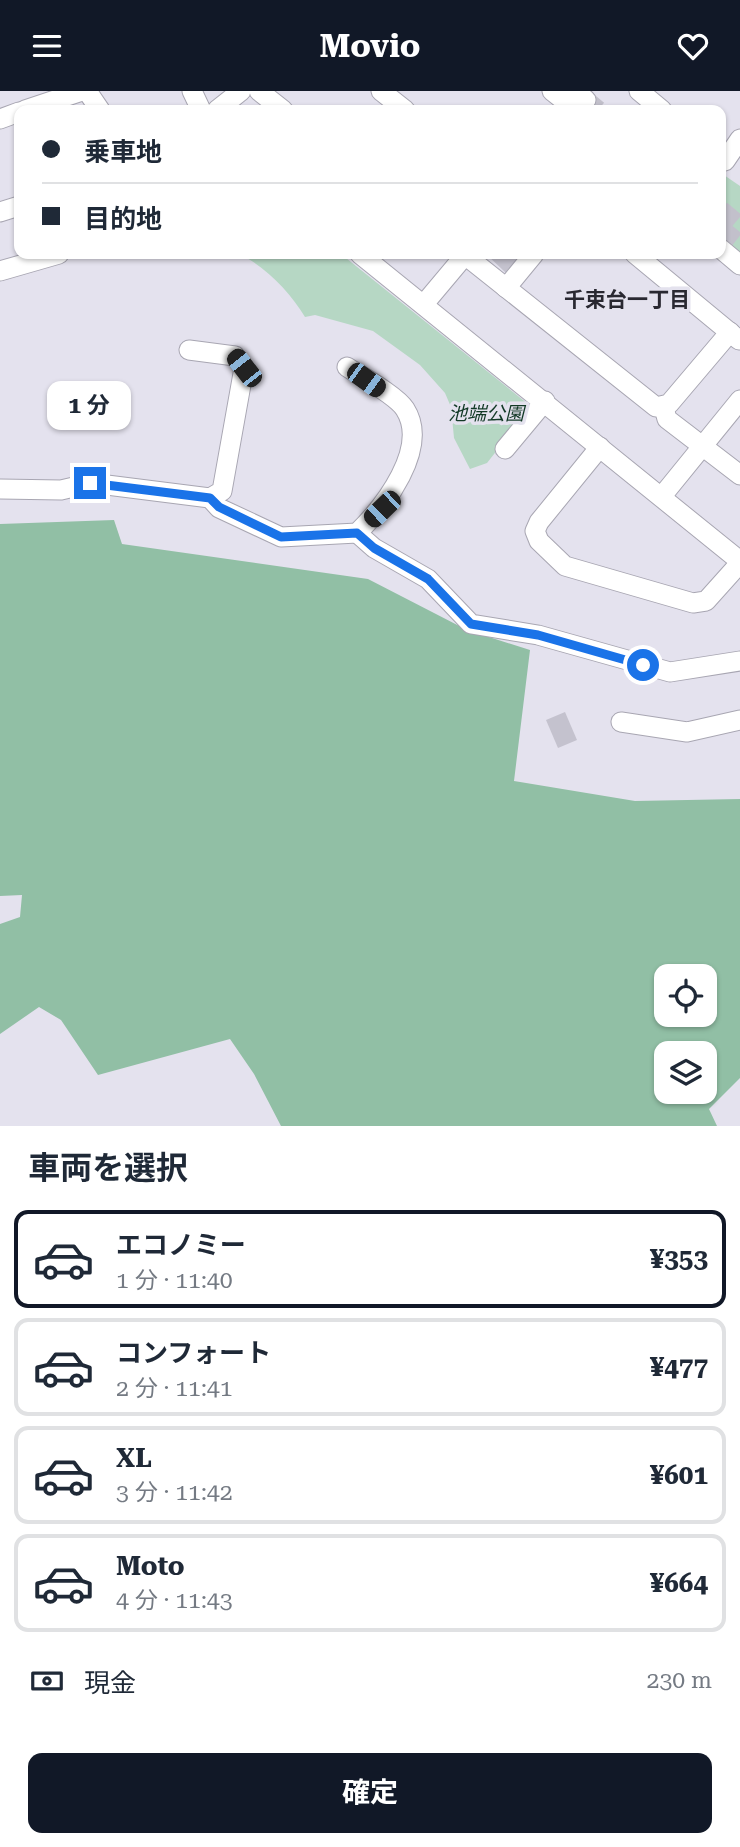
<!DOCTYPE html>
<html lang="ja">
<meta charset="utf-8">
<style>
:root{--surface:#fff;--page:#f2f2f3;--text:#1f2937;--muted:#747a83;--line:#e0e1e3;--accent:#111827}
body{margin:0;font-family:"Roboto Serif","Noto Sans JP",serif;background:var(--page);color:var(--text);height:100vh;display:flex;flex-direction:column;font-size:26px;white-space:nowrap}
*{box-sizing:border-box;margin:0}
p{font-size:23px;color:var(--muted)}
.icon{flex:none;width:38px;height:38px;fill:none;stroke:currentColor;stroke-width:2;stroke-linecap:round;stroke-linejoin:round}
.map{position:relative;height:1035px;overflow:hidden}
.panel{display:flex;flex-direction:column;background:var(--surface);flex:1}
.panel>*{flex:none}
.banner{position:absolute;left:14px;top:14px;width:712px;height:154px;border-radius:14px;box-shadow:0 2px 5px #0004;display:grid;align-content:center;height:154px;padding:0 28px;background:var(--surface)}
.tools{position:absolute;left:654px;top:873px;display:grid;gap:14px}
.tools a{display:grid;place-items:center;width:63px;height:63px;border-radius:14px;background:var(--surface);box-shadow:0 2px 5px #0004;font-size:35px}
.end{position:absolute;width:32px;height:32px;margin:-16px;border:9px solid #1a73e8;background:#fff;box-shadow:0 0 0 4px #fff}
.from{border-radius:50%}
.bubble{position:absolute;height:49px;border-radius:14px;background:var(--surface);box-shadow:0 2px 5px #0004;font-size:23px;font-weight:700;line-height:49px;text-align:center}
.car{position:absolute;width:21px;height:42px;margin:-21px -10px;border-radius:9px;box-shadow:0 0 5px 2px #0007;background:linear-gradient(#222 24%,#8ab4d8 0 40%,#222 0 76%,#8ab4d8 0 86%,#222 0)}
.banner b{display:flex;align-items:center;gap:24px;height:66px;font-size:26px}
.banner b+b{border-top:2px solid var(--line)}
.banner i{width:18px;height:18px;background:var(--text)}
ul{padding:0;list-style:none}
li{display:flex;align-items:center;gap:21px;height:98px;margin:0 14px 10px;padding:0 14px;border:4px solid var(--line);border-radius:14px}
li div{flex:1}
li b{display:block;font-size:26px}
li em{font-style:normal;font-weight:700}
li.current{border-color:var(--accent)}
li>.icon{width:63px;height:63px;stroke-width:1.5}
h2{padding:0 28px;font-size:32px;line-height:84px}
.pay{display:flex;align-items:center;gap:18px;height:77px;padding:0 28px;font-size:26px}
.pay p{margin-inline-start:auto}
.cta{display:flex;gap:14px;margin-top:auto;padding:14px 28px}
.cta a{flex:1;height:80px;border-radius:14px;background:var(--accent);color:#fff;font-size:28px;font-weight:700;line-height:80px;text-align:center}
header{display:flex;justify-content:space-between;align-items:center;height:91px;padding:0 28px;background:var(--accent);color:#fff;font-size:32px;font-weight:700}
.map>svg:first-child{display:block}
</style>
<header><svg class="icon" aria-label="menu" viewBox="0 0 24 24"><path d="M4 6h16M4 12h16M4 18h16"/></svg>Movio<svg class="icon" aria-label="heart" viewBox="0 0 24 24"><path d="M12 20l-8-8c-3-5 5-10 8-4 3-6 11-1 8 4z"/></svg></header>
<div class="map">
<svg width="740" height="1035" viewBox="0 0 740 1035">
<rect width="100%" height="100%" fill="#e4e2ee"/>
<!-- green -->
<g fill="#b6d7c4">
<path d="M721,82l19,13v69l-19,-16z"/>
<path d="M239,163h102l187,150v7l-41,52 -17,6 -16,-31 -3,-31 -6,-14 -25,-28 -47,-34 -58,-16 -10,2c-15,-25 -40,-51 -66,-63z"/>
</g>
<!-- forest -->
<path fill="#91bfa5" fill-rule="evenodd" d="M114,429l8,24 246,35 99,51 63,20 -16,131 121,20 105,-2v279l-31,31 8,17h-436l-27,-52 -24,-35 -132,36 -37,-55 -22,-13 -39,27v-110l20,-7 2,-22 -22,1v-372zM667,886h38v38h-38zM667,962h38v39h-38z"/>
<!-- building -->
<g fill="#c4c2ce">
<path d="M486,163h38l-18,19z"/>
<path d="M565,621l12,28 -19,8 -12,-28z"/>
</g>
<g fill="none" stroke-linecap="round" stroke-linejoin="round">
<!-- minor-tunnel -->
<g stroke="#c2c0cb" stroke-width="19" stroke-dasharray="19 10" stroke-linecap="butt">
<path d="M586,9l12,10"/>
<path d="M721,119l19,16"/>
<path d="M721,138l19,15"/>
</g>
<defs>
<g id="minor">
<path d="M87,0l13,19"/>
<path d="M192,0l9,19"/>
<path d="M259,0l24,19"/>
<path d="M381,0l24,19"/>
<path d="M552,0l24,19"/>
<path d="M575,0l11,9"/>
<path d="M639,0l23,19"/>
<path d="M25,19l57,-19"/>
<path d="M217,19l24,-19"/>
<path d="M0,28l19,-7"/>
<path d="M725,70l15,-22"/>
<path d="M0,121l19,-6"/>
<path d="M721,158l19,16"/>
<path d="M360,163l380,307"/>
<path d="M635,163l104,86"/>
<path d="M465,164l191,152 13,-3 61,-72"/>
<path d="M0,180l59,-17"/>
<path d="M506,197l28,-34"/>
<path d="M424,213l42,-50"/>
<path d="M664,317l3,11 73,56"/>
<path d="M600,356l-61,75 -4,9 4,10 26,25 128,37 13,-2 34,-38"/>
<path d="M505,358l40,-48"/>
<path d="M0,398l61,1 30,-7 119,15 12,-7 22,-123 -9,-12 -46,-6"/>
<path d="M662,405l78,-96"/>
<path d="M210,407l9,10 62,29 76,-4c27,-26 73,-85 48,-124 -8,-13 -44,-33 -58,-42"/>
<path d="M357,442l17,15 54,31 43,45 67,11 132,37 70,-11"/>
<path d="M621,631l66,10 53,-12"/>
</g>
</defs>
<!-- minor casing -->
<use href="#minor" stroke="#a8a6b2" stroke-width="21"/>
<!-- minor -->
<use href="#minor" stroke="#fff" stroke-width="19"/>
</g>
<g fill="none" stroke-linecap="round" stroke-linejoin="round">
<!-- route -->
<path stroke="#1a73e8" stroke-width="9" d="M90,392l120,15 9,9 62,30 76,-4 17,15 54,31 43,45 67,11 105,30"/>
</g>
<g text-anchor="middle" stroke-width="7" stroke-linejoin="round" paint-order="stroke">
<!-- park labels -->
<g font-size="19" font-style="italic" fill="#123926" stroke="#e4e2ee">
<text x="486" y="329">池端公園</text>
</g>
<!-- neighbourhood labels -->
<g font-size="21" font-weight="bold" fill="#292831" stroke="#e4e2ee">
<text x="627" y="216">千束台一丁目</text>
</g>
</g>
</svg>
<div class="tools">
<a><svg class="icon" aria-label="locate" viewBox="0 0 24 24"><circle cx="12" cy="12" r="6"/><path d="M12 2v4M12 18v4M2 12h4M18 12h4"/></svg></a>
<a><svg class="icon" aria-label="layers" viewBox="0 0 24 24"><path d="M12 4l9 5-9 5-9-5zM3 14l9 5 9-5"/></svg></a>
</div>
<i class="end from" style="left:643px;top:574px"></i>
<i class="end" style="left:90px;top:392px"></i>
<div class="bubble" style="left:47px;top:290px;width:84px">1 分</div>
<i class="car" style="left:244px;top:277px;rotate:322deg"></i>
<i class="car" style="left:366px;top:289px;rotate:126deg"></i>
<i class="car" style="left:382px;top:418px;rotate:226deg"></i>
<div class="banner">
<b><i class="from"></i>乗車地</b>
<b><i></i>目的地</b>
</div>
</div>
<section class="panel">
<h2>車両を選択</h2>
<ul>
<li class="current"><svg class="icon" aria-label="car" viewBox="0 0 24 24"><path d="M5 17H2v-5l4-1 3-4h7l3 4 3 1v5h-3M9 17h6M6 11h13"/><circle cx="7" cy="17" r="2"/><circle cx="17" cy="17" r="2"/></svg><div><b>エコノミー</b><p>1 分 · 11:40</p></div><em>¥353</em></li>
<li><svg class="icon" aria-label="car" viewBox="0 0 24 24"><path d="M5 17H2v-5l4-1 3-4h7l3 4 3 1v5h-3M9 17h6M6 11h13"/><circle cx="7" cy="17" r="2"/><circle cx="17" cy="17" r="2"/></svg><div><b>コンフォート</b><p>2 分 · 11:41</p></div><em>¥477</em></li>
<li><svg class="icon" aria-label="car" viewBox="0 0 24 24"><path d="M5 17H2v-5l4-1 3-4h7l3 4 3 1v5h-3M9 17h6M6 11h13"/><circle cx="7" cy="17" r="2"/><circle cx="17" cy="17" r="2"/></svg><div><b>XL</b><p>3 分 · 11:42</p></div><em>¥601</em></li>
<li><svg class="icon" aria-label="car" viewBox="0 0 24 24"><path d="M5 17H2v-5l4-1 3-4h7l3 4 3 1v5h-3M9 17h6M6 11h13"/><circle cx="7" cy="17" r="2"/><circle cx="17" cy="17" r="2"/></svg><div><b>Moto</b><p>4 分 · 11:43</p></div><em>¥664</em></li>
</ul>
<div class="pay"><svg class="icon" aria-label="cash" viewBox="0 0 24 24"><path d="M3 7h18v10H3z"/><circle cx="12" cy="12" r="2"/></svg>現金<p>230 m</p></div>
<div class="cta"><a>確定</a></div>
</section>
